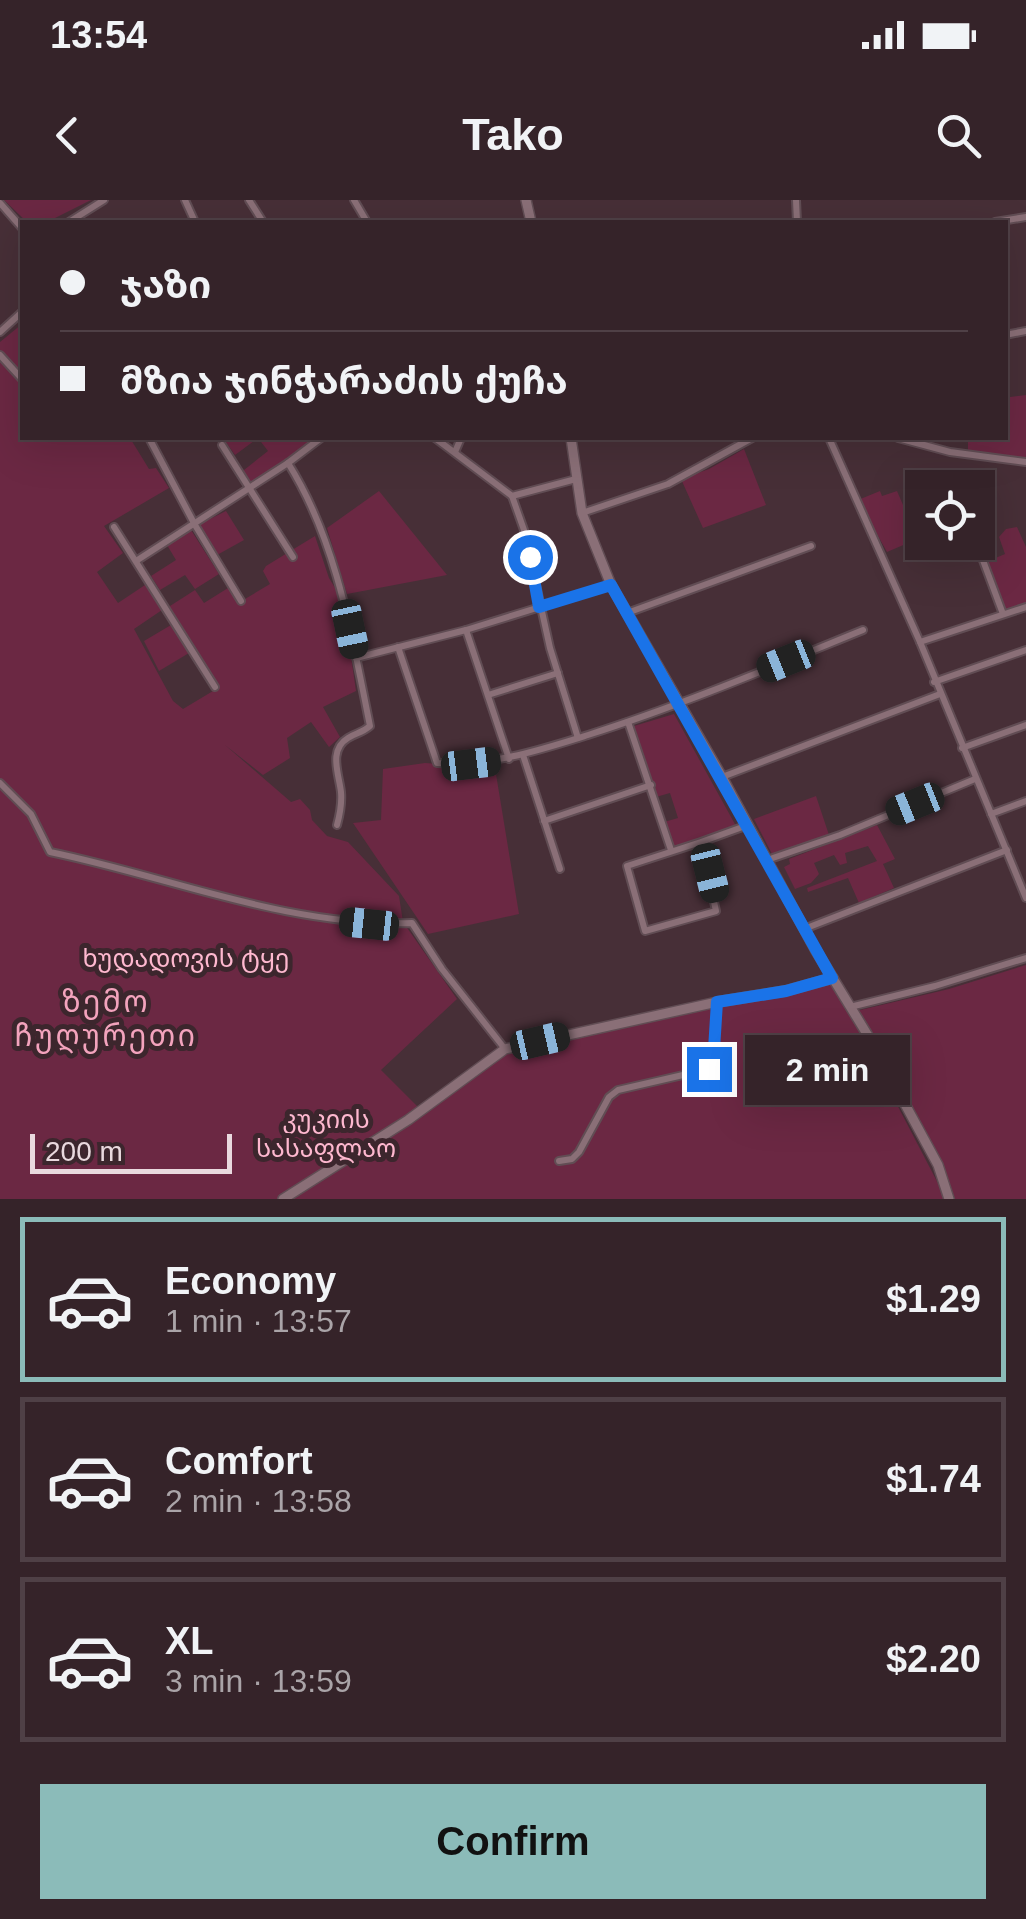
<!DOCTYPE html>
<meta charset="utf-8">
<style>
:root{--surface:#352329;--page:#402f35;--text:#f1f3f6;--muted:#aaa4a8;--line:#4f4046;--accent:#8bbbb9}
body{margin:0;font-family:Helvetica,"Noto Sans Georgian",sans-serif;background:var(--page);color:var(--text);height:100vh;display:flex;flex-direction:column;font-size:38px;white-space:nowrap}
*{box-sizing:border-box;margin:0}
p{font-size:32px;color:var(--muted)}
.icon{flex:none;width:55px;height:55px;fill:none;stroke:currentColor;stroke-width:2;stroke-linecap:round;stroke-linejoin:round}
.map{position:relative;height:999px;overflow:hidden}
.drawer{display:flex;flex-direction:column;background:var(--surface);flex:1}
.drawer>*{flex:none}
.banner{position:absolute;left:20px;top:20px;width:988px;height:220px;border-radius:0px;box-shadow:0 10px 40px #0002,0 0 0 2px var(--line);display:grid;align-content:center;height:220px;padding:0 40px;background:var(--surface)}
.fabs{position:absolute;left:905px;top:270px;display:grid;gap:20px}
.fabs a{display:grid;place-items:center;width:90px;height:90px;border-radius:0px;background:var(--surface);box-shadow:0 10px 40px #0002,0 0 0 2px var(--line);font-size:50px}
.scale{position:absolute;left:30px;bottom:25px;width:202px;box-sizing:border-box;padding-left:10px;border:5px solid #e9d9de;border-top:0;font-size:28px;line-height:35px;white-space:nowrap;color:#e9d9de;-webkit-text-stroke:8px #3c262d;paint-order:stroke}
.end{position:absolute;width:45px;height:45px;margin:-22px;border:12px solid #1a73e8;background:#fff;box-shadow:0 0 0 5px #fff}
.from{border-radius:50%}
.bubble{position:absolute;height:70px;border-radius:0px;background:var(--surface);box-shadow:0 10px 40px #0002,0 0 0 2px var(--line);font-size:32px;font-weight:800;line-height:70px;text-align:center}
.car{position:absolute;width:30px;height:60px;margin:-30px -15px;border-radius:12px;box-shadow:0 0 8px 2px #0007;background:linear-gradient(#222 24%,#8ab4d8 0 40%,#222 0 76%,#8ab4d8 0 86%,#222 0)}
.banner b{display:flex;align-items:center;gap:35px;height:95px;font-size:38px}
.banner b+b{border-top:2px solid var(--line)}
.banner i{width:25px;height:25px;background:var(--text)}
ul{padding:18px 0 0;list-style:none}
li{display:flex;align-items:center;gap:30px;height:165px;margin:0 20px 15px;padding:0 20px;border:5px solid var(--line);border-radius:0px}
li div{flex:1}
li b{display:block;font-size:38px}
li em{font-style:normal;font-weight:800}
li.current{border-color:var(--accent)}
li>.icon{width:90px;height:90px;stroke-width:1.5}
.cta{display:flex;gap:20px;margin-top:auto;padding:20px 40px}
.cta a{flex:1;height:115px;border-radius:0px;background:var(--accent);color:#111;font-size:40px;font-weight:800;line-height:115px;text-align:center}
.status{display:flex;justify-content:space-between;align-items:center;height:70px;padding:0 50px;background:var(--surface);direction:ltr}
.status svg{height:28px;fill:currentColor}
header{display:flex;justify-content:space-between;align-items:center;height:130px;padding:0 40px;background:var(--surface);font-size:45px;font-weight:800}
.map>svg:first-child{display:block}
</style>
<div class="status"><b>13:54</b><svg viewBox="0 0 49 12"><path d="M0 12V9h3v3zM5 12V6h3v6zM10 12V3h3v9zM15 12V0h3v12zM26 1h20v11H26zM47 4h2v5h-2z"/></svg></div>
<header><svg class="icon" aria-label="back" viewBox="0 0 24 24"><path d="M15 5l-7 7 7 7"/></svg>Tako<svg class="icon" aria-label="search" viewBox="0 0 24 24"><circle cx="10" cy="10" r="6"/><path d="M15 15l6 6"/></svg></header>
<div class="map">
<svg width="1026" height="999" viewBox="0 0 1026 999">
<rect width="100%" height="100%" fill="#472f37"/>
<!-- green -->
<g fill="#6b2843">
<path d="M4,0h87l-44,22h-20z"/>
<path d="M22,124v114h108l19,31 7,-1 13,20 -65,38 19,27 -26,19 21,31 27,-18 17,25 -28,19 39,72 10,8 30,-18 -24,-38 -30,18 -15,-30 27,-16 -1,-19 25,-16 9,13 24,-15 17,11 25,-15 -7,-13 3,-5 49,-30 14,42 14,23 13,90 -33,16 17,30 -11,10 -18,-25 -24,16 3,20 -27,17 -38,-30 66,57 9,-3 10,11 2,10 15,16 21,6 51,54 4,26 54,77 -76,71 38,38 -142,91h-277v-857z"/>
<path d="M1005,139l5,58 16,-2v66l-58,-8v-15h37z"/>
<path d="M230,238h88l-70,49 -9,-13 29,-23 -10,-13 -23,17 -10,-14z"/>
<path d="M744,249l22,56 -63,23 -22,-49 28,-10z"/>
<path d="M379,291l68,84 -100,19 -20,-66z"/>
<path d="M880,291l2,5 15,-5 9,21 16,-7v32l-35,15 -29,-52z"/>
<path d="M226,311l18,29 -27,15 -19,-30z"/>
<path d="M1017,327l9,20v58l-22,6 -18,-49 19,-8 -6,-17 7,-8z"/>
<path d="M191,330l28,44 -24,15 -10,-14 -25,15 -9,-14 25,-16 -9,-15z"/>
<path d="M674,514l62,112 -62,21 -10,-25 14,-4 -8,-25 -14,4 -22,-71z"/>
<path d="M425,563l70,5 24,146 -91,20 -75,-111 28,-3 2,-51z"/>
<path d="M816,596l13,39 -56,21 -19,-37z"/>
<path d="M877,625l18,34 -12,5 11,24 -35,15 -11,-25 -40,14 -1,-4 70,-27 -9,-15 -23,7 2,10 -7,2 -6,-10 -20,8 5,11 -8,9 -16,6 -11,-22 6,-3 -1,-5z"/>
<path d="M1026,765v234h-71l-11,-32 -88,-156 93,-22z"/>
<path d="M830,776l112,215 2,8h-652l121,-79 97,-74z"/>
</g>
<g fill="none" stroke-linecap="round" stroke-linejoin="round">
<defs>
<g id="street">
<path d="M185,0l10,22"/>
<path d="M249,0l14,22"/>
<path d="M354,0l13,22"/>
<path d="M796,0l1,22"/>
<path d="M0,3l22,25"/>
<path d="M69,22l35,-22"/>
<path d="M995,22l31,-5"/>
<path d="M0,132l22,-20"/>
<path d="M1005,135l21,-4"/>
<path d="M0,155l22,24"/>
<path d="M149,238l46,87 46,76"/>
<path d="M321,238l-33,25c49,78 64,174 82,263 -8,7 -14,7 -22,12 -20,12 -9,36 -7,54 1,11 -1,22 -4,33"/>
<path d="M435,238l77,58 64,-17"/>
<path d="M829,238l91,204 106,256"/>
<path d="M898,238l52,14 76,10"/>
<path d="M222,245l71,112"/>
<path d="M455,252l6,-14"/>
<path d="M512,296l12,34 26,118 28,90"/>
<path d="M582,313l86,-29 84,-46"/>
<path d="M114,327l101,160"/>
<path d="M978,347l25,67"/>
<path d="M136,361l152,-98"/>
<path d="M627,413l184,-67"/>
<path d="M466,430l43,129"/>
<path d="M920,442l106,-35"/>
<path d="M398,447l39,116c54,3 100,-12 151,-28 94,-30 184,-68 275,-105"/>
<path d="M356,458l110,-28 145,-45"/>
<path d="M934,482l92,-32"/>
<path d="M488,495l70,-22"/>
<path d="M628,522l43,128"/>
<path d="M962,548l64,-23"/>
<path d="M523,555l37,114"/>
<path d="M722,577l218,-83"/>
<path d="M0,583l31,31 19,38c121,25 237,75 362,71l30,46 63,80"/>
<path d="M991,614l35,-13"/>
<path d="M544,621l107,-36"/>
<path d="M701,642l-74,24 18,65 71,-20 -15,-69 47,-17"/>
<path d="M767,660l73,-25 135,-56"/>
<path d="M804,729l203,-79"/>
<path d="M850,807l85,-21 91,-28"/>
<path d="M559,961l13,-2 7,-7 30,-55 9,-7 91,-21 4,-4 4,-63"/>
</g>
<g id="secondary">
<path d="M526,0l5,22"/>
<path d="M571,238l11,75 29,72 111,192 93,172 52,85 71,131 11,34"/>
<path d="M283,999l125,-79 97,-71 212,-47 68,-11 48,-13"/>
</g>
</defs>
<!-- street casing -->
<use href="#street" stroke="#614d54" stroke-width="10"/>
<!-- secondary casing -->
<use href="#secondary" stroke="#614d54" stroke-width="12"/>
<!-- street -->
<use href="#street" stroke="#8a6f77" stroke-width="6"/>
<!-- secondary -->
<use href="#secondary" stroke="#8a6f77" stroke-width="9"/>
</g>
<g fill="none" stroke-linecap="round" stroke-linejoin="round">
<!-- route -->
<path stroke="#1a73e8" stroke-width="12" d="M530,357l9,50 72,-22 221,393 -46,13 -69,11 -4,63 -4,4"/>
</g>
<g text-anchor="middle" stroke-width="10" stroke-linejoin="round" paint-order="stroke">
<!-- park labels -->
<g font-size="25" fill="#feb8cf" stroke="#3c262d">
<text x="186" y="767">ხუდადოვის ტყე</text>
<text x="326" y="928">კუკიის<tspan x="326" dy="29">სასაფლაო</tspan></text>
</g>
<!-- quarter labels -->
<g font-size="30" letter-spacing="2.5" fill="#f3a3bd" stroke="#3c262d">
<text x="106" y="812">ზემო<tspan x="106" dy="34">ჩუღურეთი</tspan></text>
</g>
</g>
</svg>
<div class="fabs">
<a><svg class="icon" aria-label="locate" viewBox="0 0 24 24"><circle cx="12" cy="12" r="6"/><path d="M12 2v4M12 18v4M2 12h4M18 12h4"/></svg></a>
</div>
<div class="scale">200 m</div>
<i class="end from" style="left:530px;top:357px"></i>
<i class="end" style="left:709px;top:869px"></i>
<div class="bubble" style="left:745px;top:835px;width:165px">2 min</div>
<i class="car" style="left:350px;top:429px;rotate:168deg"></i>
<i class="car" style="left:786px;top:461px;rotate:248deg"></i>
<i class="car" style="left:471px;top:564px;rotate:83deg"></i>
<i class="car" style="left:915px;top:604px;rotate:248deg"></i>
<i class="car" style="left:710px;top:673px;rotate:166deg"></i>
<i class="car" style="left:369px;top:724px;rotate:276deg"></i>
<i class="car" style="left:540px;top:841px;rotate:77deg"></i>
<div class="banner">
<b><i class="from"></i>ჯაზი</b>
<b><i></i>მზია ჯინჭარაძის ქუჩა</b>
</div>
</div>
<section class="drawer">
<ul>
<li class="current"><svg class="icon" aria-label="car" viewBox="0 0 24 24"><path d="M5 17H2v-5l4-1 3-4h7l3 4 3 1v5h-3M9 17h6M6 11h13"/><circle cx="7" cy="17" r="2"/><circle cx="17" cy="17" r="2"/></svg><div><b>Economy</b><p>1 min · 13:57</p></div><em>$1.29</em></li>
<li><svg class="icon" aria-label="car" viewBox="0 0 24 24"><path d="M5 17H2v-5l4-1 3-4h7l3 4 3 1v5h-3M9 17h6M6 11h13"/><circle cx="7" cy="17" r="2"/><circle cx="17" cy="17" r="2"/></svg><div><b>Comfort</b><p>2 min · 13:58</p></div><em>$1.74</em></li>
<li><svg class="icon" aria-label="car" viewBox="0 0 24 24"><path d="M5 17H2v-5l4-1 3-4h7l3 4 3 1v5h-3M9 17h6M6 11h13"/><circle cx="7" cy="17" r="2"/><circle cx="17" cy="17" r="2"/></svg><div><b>XL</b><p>3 min · 13:59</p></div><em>$2.20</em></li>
</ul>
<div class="cta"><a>Confirm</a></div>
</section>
